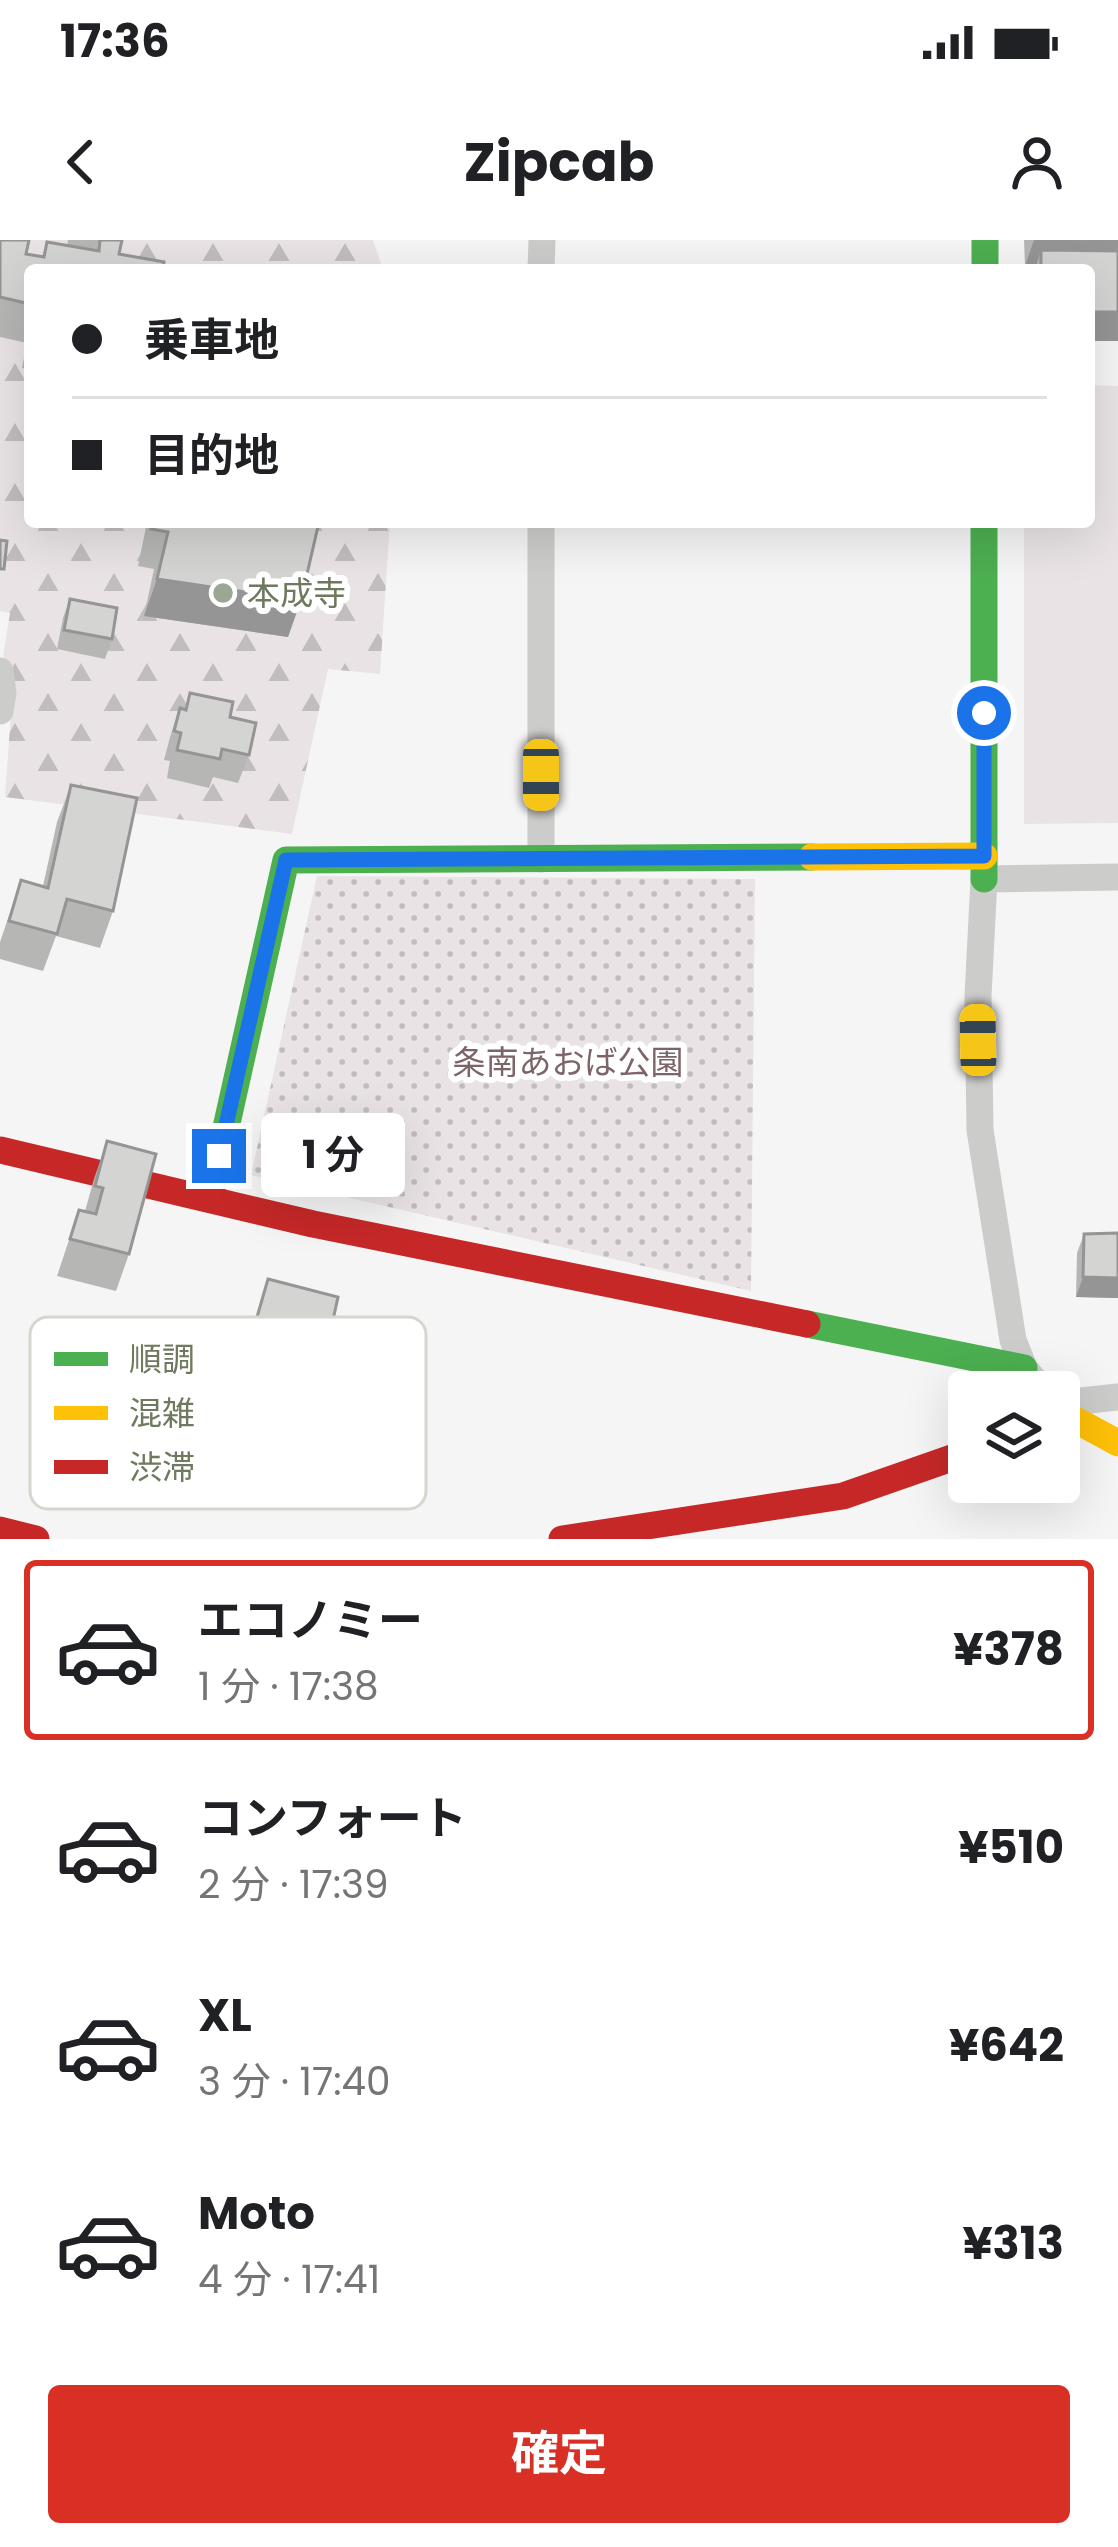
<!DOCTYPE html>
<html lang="ja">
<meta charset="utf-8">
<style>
:root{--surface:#fff;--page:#f6f6f6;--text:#202124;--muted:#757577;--line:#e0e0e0;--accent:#d93025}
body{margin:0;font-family:Poppins,"Noto Sans JP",sans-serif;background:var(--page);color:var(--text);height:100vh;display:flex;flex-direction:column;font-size:45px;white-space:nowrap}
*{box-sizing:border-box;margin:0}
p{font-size:39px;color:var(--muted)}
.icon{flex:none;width:66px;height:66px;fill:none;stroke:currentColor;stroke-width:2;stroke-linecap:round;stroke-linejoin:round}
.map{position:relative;height:1299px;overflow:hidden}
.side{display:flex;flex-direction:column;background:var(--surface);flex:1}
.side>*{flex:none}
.top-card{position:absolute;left:24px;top:24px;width:1071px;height:264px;border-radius:12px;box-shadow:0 12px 48px #0002;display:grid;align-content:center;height:264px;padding:0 48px;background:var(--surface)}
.controls{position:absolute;left:948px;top:1131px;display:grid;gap:24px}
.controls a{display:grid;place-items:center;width:132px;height:132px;border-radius:12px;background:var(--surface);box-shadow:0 12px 48px #0002;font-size:60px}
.end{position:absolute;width:54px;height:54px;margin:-27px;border:15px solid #1a73e8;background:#fff;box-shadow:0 0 0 6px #fff}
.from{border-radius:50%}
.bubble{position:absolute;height:84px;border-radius:12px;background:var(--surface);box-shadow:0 12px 48px #0002;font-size:39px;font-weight:700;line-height:84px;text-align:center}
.car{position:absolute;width:36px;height:72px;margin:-36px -18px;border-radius:15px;box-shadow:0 0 9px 3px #0007;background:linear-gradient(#f5c518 24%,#345 0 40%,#f5c518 0 76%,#345 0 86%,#f5c518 0)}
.top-card b{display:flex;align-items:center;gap:42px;height:114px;font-size:45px}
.top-card b+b{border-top:3px solid var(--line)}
.top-card i{width:30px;height:30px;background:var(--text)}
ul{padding:21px 0 0;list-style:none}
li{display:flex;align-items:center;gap:36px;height:180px;margin:0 24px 18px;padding:0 24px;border:6px solid transparent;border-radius:12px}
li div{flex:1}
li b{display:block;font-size:45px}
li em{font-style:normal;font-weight:700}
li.on{border-color:var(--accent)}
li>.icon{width:108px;height:108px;stroke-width:1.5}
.primary-button{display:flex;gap:24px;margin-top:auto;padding:24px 48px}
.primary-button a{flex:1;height:138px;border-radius:12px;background:var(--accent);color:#fff;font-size:48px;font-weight:700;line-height:138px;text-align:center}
.status{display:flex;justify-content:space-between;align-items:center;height:84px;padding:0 60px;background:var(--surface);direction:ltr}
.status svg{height:33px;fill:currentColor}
header{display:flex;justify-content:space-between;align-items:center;height:156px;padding:0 48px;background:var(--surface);font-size:54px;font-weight:700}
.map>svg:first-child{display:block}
</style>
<div class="status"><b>17:36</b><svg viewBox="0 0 49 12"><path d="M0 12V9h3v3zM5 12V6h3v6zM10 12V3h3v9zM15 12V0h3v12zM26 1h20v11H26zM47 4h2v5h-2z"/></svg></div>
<header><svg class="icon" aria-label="back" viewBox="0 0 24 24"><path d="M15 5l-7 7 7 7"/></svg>Zipcab<svg class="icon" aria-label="person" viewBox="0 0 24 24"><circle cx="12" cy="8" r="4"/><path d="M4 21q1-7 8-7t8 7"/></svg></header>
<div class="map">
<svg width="1118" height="1299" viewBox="0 0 1118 1299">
<defs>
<pattern id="green-dots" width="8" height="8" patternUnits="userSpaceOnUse" patternTransform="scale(3)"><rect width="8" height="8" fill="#e9e3e6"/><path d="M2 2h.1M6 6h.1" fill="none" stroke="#c1bdbe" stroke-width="1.8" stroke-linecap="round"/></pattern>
<pattern id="forest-firs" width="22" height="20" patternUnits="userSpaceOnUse" patternTransform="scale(3)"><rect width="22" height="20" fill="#e9e3e6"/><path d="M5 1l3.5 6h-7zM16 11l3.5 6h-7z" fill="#c1bdbe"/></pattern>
</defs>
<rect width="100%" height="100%" fill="#f6f5f6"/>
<!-- green -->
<path fill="url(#green-dots)" d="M317,636l438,3 -4,412 -500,-116z"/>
<!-- forest -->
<path fill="url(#forest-firs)" d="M0,0h373l10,30h-353v252h360l-10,152 -52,-5 -36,165 -287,-37 6,-84 -3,-46 -5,-11 7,-43 -10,-2z"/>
<!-- pitch -->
<path fill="#e9e3e6" d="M1089,145l29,1v437l-94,1v-302h65z"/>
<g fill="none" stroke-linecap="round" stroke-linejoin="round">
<!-- street -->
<g stroke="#ccccca" stroke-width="27">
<path d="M541,30l1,-30"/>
<path d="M0,431l3,22 -3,18"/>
<path d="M541,619v-337"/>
<path d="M1044,1152l-20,-24 -11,-28 -33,-210 -2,-134 6,-117 134,-2"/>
<path d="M1059,1170l22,-9 37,-4"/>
</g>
<!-- fast -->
<g stroke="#4caf50" stroke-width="27">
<path d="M985,0v30"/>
<path d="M984,282v357"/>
<path d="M210,959l76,-339 526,-3"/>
<path d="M807,1084l217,44"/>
</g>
<!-- slow -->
<g stroke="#ffc107" stroke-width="27">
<path d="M812,617l172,-1"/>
<path d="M1059,1171l59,32"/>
</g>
<!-- jam -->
<g stroke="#c62828" stroke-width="27">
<path d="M0,910l313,74 494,100"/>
<path d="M0,1290l36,9"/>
<path d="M562,1299l281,-43 126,-44"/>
</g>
</g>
<!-- wall -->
<g fill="#b6b7b5">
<path d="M0,0l26,14 16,3 5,-15 20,4 1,-6h54l-3,14 -89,16v100l-8,-2 5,-25 -27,-6z"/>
<path d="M1024,0h94v101h-29v-71h-55l2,-4h-11z"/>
<path d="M147,282h172l-18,78 -13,37 -144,-21 10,-47 -16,-3z"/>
<path d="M70,359l42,40 -7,20 -48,-10 6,-31z"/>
<path d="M190,453l40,24 19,38 -11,28 -25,-6 -4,11 -42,-10 3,-17 -6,-1 6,-23 10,-29 4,2z"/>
<path d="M71,545l42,126 -13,37 -44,-12 -13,35 -43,-12v-17l21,-62 22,6 14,-64z"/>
<path d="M107,901l22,113 -13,37 -59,-15 22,-66 6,1 9,-32z"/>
<path d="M1118,993v65l-42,-1 1,-44 7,-19z"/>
<path d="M268,1039l65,41 20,23 17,48 -11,29 -37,-11 12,-43 -16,-4 -3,7 -70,-17z"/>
</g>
<!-- shaded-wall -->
<g fill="#949594">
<path d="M1034,0h84v24l-77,-14 -5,16h-11z"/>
<rect x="1089" y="72" width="29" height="29"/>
<path d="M157,339l144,21 -13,37 -144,-21z"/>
<path d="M1083,1037l35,1v20l-42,-1z"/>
</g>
<!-- building -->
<g fill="#d4d5d3" stroke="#949594" stroke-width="3">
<path d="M0,0h29l-3,14 18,3 3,-15 52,9 1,-11h22l-3,14 45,8 -2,8h-132v34l-30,-7z"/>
<path d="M1041,10l77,1v61h-29v-42h-48z"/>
<path d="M153,282h166l-18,78 -144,-21 11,-47 -17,-3z"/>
<path d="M0,300l7,1 -3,28h-4z"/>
<path d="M70,359l47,9 -5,31 -48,-9z"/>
<path d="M190,453l43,9 -3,15 26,6 -7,32 -27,-6 -2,10 -43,-9 4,-17 -7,-2 6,-23 6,2z"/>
<path d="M71,545l66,13 -24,113 -46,-12 -10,35 -48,-13 12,-41 27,8z"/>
<path d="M107,901l49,13 -27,100 -59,-15 9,-29 17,4 7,-26 -8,-2z"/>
<path d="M1118,993v45l-35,-1 1,-43z"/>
<path d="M268,1039l70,18 -5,23 25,6 -5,17 27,7 -10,41 -38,-10 12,-44 -15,-4 -3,8 -71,-17z"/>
</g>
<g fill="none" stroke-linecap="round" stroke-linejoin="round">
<!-- route -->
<path stroke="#1a73e8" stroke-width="15" d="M219,916l67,-296 698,-4v-143"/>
</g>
<!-- markers -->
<circle fill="#9da593" stroke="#fff" stroke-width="4.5" cx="223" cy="353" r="12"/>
<g text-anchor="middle" stroke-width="12" stroke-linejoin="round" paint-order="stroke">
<!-- poi labels -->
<g font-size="33" fill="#6d7a5d" stroke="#fff" text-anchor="start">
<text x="247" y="365">本成寺</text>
</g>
<!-- park labels -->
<g font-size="33" fill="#7d6468" stroke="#fff">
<text x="568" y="834">条南あおば公園</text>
</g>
</g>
<!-- legend -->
<rect x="30" y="1077" width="396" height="192" rx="18" fill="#fff" stroke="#d3d7ce" stroke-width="3"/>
<rect x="54" y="1112" width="54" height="14" fill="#4caf50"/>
<rect x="54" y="1166" width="54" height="14" fill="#ffc107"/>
<rect x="54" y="1220" width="54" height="14" fill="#c62828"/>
<g font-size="33" fill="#6d7a5d">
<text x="129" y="1131">順調</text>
<text x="129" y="1185">混雑</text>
<text x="129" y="1239">渋滞</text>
</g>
</svg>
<div class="controls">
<a><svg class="icon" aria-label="layers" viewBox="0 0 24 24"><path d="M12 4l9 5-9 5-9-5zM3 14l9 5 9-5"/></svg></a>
</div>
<i class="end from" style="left:984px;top:473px"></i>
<i class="end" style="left:219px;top:916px"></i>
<div class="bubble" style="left:261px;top:873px;width:144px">1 分</div>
<i class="car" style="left:541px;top:535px;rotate:180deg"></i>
<i class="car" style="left:978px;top:800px;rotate:359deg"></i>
<div class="top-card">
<b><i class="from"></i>乗車地</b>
<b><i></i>目的地</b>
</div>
</div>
<section class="side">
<ul>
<li class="on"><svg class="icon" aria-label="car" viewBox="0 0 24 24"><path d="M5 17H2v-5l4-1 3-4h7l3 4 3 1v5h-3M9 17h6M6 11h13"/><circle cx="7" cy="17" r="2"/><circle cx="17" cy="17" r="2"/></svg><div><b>エコノミー</b><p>1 分 · 17:38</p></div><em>¥378</em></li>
<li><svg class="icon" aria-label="car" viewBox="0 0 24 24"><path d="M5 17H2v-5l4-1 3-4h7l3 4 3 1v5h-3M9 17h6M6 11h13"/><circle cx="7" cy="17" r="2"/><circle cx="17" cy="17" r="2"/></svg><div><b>コンフォート</b><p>2 分 · 17:39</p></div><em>¥510</em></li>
<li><svg class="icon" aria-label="car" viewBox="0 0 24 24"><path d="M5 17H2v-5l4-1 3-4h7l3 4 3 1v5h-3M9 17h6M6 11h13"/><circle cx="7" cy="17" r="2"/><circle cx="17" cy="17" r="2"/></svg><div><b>XL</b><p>3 分 · 17:40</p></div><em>¥642</em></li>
<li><svg class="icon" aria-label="car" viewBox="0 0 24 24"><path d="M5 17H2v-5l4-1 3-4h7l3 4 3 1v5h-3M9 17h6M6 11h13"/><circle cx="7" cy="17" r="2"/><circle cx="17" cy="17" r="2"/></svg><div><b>Moto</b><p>4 分 · 17:41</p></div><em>¥313</em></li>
</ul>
<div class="primary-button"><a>確定</a></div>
</section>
